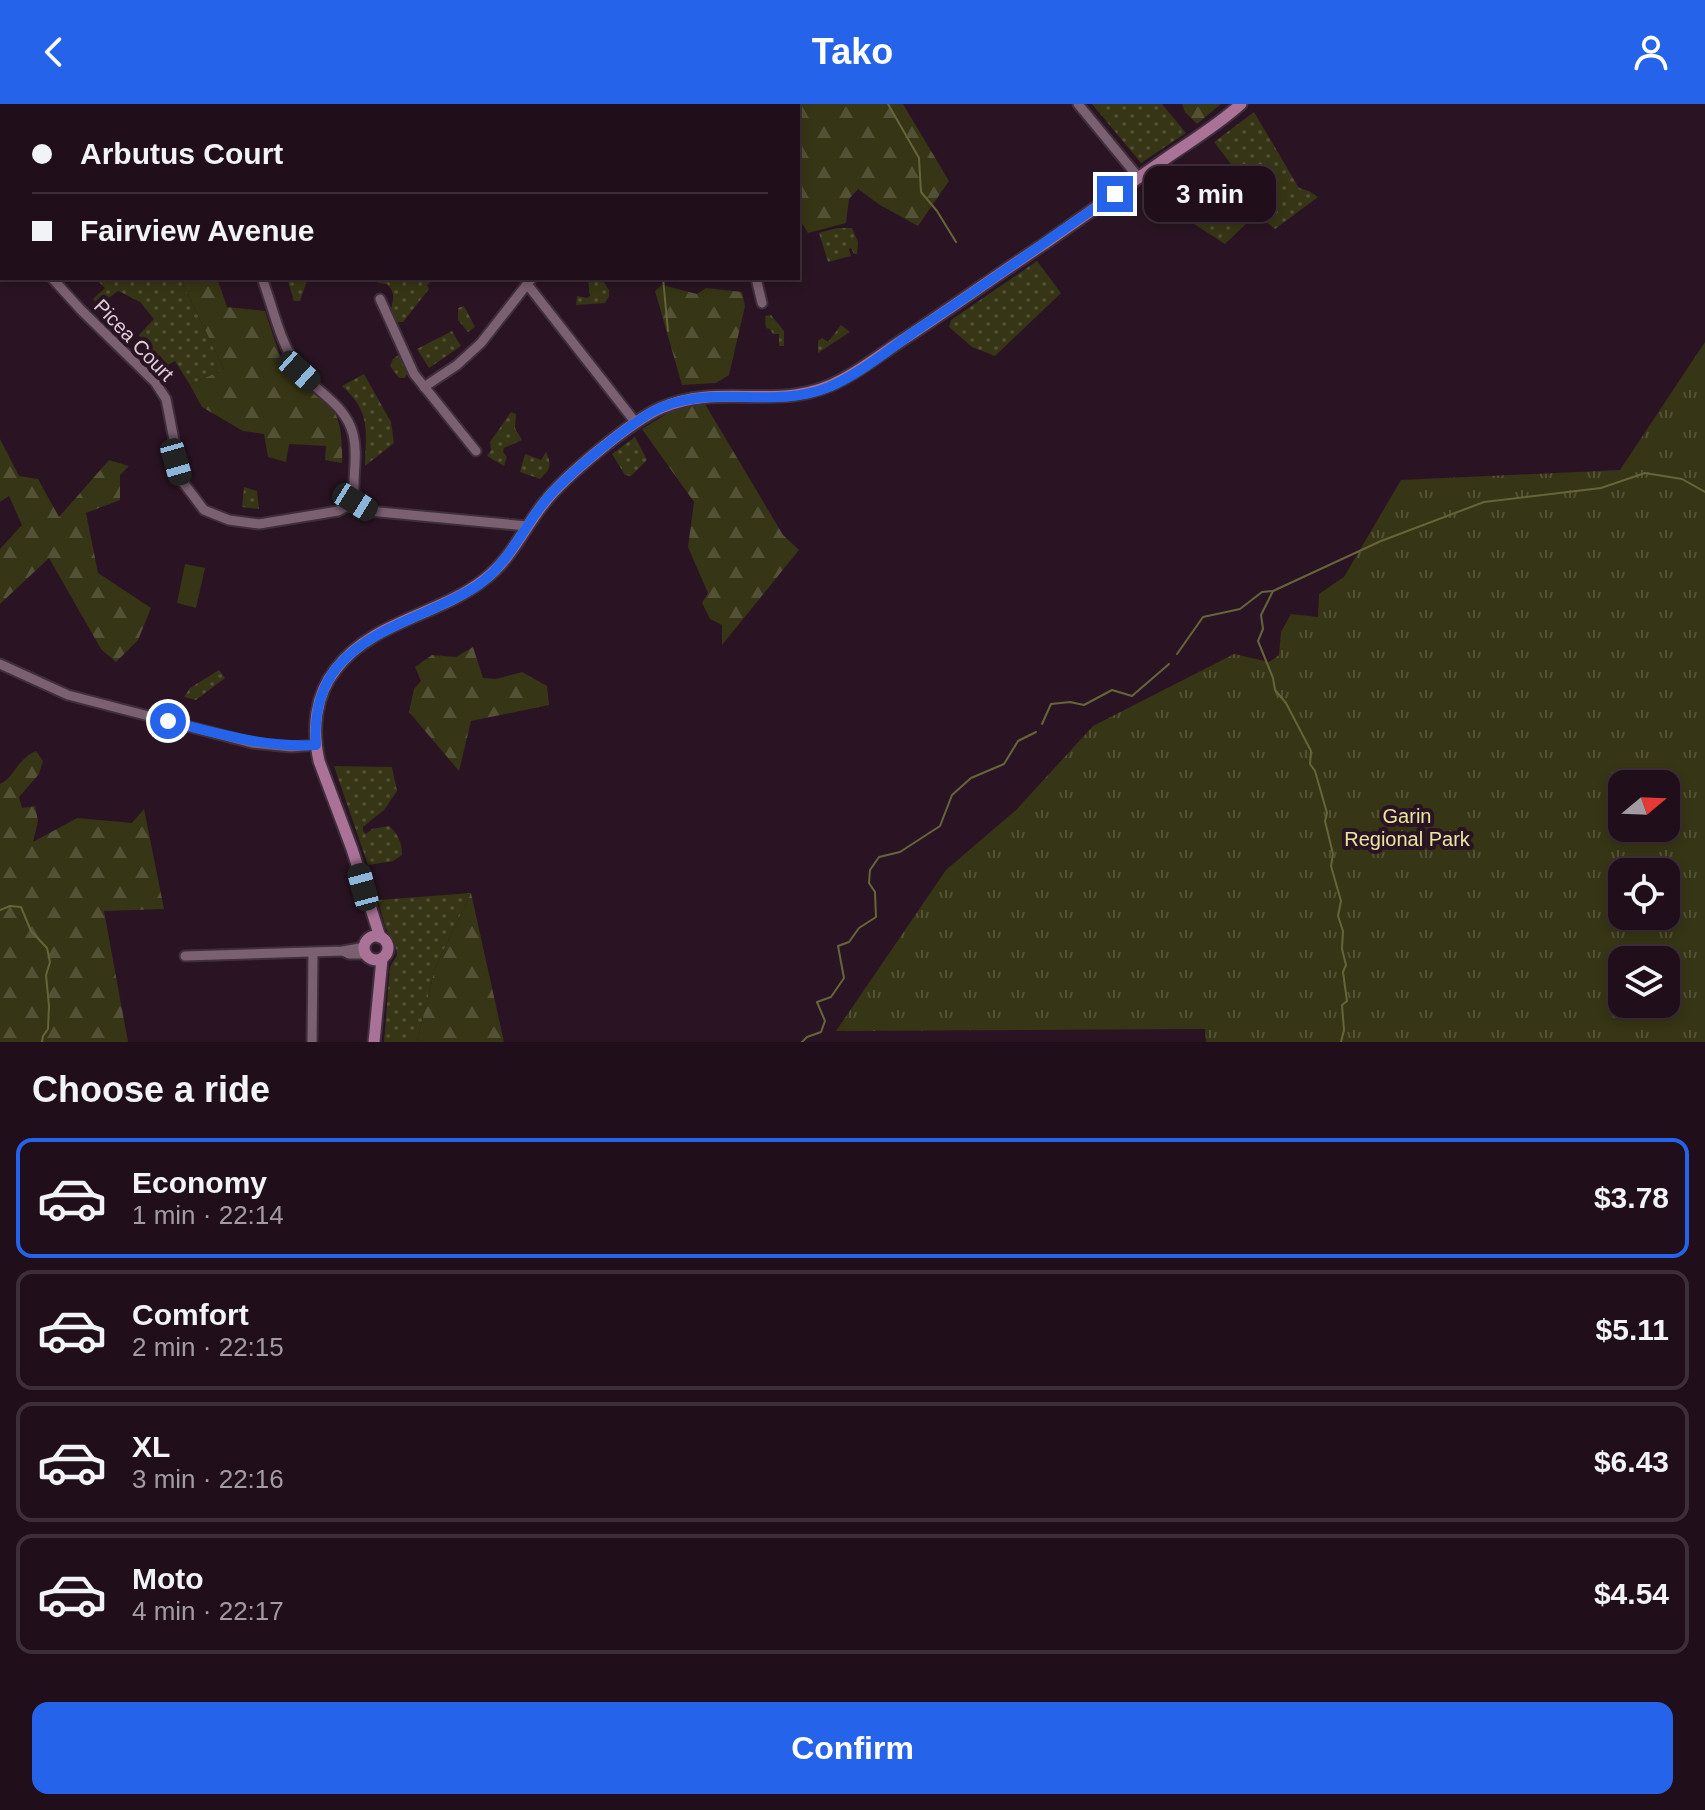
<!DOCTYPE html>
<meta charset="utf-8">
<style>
:root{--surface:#200f1a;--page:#2d1d27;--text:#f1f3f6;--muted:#a29ca2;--line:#3d2f39;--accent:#2563eb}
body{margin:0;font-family:Arial,sans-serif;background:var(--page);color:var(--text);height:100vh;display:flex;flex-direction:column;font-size:30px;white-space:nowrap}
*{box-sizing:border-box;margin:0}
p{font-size:26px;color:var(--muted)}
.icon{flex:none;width:44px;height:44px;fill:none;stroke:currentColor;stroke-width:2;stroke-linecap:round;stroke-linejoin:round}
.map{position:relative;height:938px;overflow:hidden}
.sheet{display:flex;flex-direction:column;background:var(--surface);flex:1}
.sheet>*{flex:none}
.guide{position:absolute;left:0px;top:0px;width:800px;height:176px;box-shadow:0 4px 12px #0003,0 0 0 2px var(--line);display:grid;align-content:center;height:176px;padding:0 32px;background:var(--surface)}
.needle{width:52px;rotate:71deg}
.buttons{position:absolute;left:1608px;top:666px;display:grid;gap:16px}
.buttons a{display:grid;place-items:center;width:72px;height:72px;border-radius:16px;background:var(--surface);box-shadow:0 4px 12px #0003,0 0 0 2px var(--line);font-size:40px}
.end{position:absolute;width:36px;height:36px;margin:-18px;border:10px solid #2563eb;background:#fff;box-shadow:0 0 0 4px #fff}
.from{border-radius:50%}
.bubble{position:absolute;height:56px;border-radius:16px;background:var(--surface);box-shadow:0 4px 12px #0003,0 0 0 2px var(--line);font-size:26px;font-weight:600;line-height:56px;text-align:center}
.car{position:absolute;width:24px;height:48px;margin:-24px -12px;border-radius:10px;box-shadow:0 0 6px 2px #0007;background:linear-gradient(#222 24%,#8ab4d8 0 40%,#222 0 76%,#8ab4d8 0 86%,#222 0)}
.guide b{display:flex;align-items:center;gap:28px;height:76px;font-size:30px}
.guide b+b{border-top:2px solid var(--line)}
.guide i{width:20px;height:20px;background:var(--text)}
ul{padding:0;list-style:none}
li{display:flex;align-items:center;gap:24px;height:120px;margin:0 16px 12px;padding:0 16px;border:4px solid var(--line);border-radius:16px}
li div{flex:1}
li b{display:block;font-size:30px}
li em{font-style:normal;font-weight:600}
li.on{border-color:var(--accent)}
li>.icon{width:72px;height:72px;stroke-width:1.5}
h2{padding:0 32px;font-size:36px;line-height:96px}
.cta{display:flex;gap:16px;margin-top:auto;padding:16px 32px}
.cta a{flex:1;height:92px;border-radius:16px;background:var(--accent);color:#fff;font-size:32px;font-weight:600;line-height:92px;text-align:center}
header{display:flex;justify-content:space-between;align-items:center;height:104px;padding:0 32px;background:var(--accent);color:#fff;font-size:36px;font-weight:600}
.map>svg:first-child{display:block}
</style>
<header><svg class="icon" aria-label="back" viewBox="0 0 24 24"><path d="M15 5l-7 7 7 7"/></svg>Tako<svg class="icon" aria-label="person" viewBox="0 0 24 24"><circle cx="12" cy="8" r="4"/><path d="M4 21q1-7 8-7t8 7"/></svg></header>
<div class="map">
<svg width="1705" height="938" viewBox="0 0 1705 938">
<defs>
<pattern id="grass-dots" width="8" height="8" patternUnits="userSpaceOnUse" patternTransform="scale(2)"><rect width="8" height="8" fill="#363515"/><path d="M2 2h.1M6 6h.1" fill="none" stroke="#535136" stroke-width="1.8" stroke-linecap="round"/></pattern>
<pattern id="forest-firs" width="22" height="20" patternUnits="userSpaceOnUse" patternTransform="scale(2)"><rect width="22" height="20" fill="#363515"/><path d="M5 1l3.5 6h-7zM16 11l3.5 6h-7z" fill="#535136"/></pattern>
<pattern id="park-tufts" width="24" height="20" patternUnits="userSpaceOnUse" patternTransform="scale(2)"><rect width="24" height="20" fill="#363515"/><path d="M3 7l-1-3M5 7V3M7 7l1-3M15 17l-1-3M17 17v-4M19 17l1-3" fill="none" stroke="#535136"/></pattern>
</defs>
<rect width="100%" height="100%" fill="#2a1423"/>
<!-- grass -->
<g fill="url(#grass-dots)">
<path d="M1092,0h70l24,29 -45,30z"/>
<path d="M1254,8l45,76 10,3 9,6 -43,32 -22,-18 8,-8 -47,-61z"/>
<path d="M1232,69l25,30 -13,9 7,7 -26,25 -59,-38 25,-19 17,16z"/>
<path d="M837,124h15l6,14 -1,12h-3l-3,-6 -2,1 2,7 -23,6 -9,-29z"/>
<path d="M1037,157l24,32 -66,63 -23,-9 -23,-20 2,-7z"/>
<path d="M95,174h85l44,91 -34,16 -15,-24 -13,7 -23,-33 15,-16 -14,-17 -22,-11 -19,14 -6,-6 12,-11z"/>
<path d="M287,174h21l-8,23h-6z"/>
<path d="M379,174h56l-8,7 2,4 -26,33h-7l-5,-12c2,-11 5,-17 -4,-26l-9,-1z"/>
<path d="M588,174h13l8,12v6l-4,7 -29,2 1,-9 10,2 3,-2z"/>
<path d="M464,202l11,21 -7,5 -10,-12v-12z"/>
<path d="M771,211l13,16v15h-5v-12h-6l-3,-5 -4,-1 -1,-12z"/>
<path d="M841,221l9,7 -32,21v-12l4,-3 6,4z"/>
<path d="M452,227l9,15 -32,22 -12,-19z"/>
<path d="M400,250l8,18 -3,6h-6l-9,-12 3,-7z"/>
<path d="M364,270l27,48 3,21 -29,23c1,-36 6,-54 -23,-80z"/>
<path d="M511,308l5,2 -1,14 7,12 -18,8 -1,4 4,5 -3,9 -17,-10 4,-6 -1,-8z"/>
<path d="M635,333l12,23 -16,16 -6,-1 -13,-21z"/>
<path d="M546,348c6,13 5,17 -6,27l-20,-7 5,-18 16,6z"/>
<path d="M244,383l13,4 2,18 -17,-2z"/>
<path d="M219,566l6,8 -29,22 -12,-3 6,-9z"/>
<path d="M334,662l58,1 5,24 -13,19 -21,17v4l3,3 6,-5 17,-3c9,8 13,16 13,29l-9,6 -25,4z"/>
<path d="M471,789l-36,75 -18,74h-33l6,-75 7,-12 -2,-12 -10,-16 -7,-27z"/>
</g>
<!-- forest -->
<g fill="url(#forest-firs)">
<path d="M797,0h106l46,77 -31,45 -38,-21 -22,-16 -9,10 -3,24 -38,10 -10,-16z"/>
<path d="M1182,0h39l-24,20 -12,-12z"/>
<path d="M180,174h37l10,29 38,4 18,54 4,-3c37,44 57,34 55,101l-17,-3 1,-14 -37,-2 -3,18 -18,-5 -4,-23 -21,-3 -41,-24 -12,-22 34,-16z"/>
<path d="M662,181l35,9 9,-6 36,4 3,14 -16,69 -13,8 -34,2 -27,-94z"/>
<path d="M705,300l78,131 16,15 -77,95v-20l-12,-6 -8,-16 6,-10 -20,-46 6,-45 -52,-73 39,-24z"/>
<path d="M0,335l19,37 19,3 21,38 50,-57 20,6 -9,9v25l-34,13 12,60 53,35 -13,32 -22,22 -15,-13 -52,-91 -49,46v-55l22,-24 -13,-29 -9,6z"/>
<path d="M473,543l10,31 13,1 26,-7 25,14 2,19 -78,16 -12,50 -50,-59 5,-23 7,-8 -6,-14 17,-12 24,2z"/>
<path d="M36,647l7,10 -4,13 -20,23 3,11 13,-2 3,15 -5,21 44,-24 55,5 12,-14 20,100 -60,2 24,131h-128v-258c15,-7 16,-24 36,-33z"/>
<path d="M471,789l33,149h-87l18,-74z"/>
</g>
<!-- park -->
<g fill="url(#park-tufts)" fill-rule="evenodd">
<path d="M221,0h207l1,2h-205z"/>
<path d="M1705,238v700h-499l-1,-13 -369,2 110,-161 70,-60 77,-84 141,-72 35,8 10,-7 2,-23 10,-18 27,3 1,-23 25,-17 57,-97 219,-10zM1622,680h44v44h-44zM1666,768v44h-44v-44zM1666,856v44h-44v-44z"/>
</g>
<!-- pitch -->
<path fill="#363515" d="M185,460l20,4 -9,40 -19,-5z"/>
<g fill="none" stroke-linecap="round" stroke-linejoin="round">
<!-- stream -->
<g stroke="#66653a" stroke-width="2">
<path d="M355,0l1,2"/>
<path d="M888,0l31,54 2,34 16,19 19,31"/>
<path d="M0,49h2"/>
<path d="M663,174l5,53"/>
<path d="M1273,487l-12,24 2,14 -5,12 15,37 2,12 11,13 25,48 -1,13 5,7 12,42 -2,8 8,33 -2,12 10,35 -3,15 5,15 -1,18 4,16 -3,7 4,29 -5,4 2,25 -3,12"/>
<path d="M1177,550l26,-37 37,-8 22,-17 11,-1 108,-50 103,-39 117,-14 44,-15 37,6 23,13"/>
<path d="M1042,620l9,-20 19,-2 14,3 28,-15 20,6 37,-32"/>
<path d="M0,806l10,-4 11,1 10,24 16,17 3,14 -4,13 3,31 -1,23 -5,7 -1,6"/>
<path d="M802,938l5,-5 14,-5 4,-11 -8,-19 14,-5 13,-19 -6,-32 11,-4 10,-14 17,-11 -1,-25 -6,-9 1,-13 9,-13 21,-5 40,-26 12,-31 19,-17 33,-14 14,-23 18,-9"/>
</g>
<defs>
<g id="minor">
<path d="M145,0l2,2"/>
<path d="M428,0l1,2"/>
<path d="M1078,0l61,74"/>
<path d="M52,174l29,32 74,72 11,17 16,82 22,29 25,10 30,4 79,-13 17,-9"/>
<path d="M262,174c11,29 18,66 37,91 17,24 46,34 54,65 6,23 -2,45 2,68l14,9 158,15"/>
<path d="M756,174l6,25"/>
<path d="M527,180l109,139"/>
<path d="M380,195l34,75 62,77"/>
<path d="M424,283l33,-22 24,-22 51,-65"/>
<path d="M0,560l68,31 184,48 39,4 25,-2"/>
<path d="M343,847l6,3h17"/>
<path d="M185,852l158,-5 22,-4"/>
<path d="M312,938l1,-89"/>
</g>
<g id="major">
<circle cx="376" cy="844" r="12"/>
<path d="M380,833l-28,-88 -33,-88c-7,-32 -4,-66 17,-92 36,-48 104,-54 149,-90 26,-20 39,-51 59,-76 20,-26 87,-82 117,-95 63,-27 121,6 182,-29 21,-11 41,-27 61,-40 47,-31 93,-64 140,-95 41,-29 83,-58 124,-87 25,-17 51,-33 73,-53"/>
<path d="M374,938l8,-83"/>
</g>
</defs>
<!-- minor casing -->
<use href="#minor" stroke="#3f2f3a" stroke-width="13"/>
<!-- major casing -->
<use href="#major" stroke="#3f2f3a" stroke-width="15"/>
<!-- minor -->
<use href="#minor" stroke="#7b6071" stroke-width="9"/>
<!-- major -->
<use href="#major" stroke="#ab7298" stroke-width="11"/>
</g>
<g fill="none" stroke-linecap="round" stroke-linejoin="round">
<!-- route -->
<path stroke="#2563eb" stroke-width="10" d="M168,617c49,12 96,27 148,24 -2,-28 3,-56 22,-79 36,-42 96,-51 140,-81 29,-20 43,-53 64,-80 19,-26 81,-76 110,-93 57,-31 119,-1 177,-25 33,-14 62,-40 91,-59 66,-44 130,-89 195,-134"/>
</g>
<g text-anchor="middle" stroke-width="8" stroke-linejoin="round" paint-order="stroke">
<!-- street labels -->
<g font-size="20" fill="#dfced8" stroke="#2a1423">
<text transform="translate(134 236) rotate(46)" y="7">Picea Court</text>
</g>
<!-- park labels -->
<g font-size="20" fill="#e9e79f" stroke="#2a1423">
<text x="1407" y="719">Garin<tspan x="1407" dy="23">Regional Park</tspan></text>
</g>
</g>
</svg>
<div class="buttons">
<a><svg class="needle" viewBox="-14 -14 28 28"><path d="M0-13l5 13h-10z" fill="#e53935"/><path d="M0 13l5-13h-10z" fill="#a29ca2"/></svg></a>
<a><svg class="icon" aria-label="locate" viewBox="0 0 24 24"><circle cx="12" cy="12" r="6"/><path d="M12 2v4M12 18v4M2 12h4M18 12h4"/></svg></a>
<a><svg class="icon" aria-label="layers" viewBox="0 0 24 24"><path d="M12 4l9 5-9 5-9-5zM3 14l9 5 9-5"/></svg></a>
</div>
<i class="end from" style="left:168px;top:617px"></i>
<i class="end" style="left:1115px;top:90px"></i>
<div class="bubble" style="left:1144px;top:62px;width:132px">3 min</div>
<i class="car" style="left:299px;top:267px;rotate:132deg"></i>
<i class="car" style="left:176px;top:358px;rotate:164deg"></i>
<i class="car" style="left:355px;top:398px;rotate:122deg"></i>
<i class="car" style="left:363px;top:783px;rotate:345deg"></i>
<div class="guide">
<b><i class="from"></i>Arbutus Court</b>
<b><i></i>Fairview Avenue</b>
</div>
</div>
<section class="sheet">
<h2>Choose a ride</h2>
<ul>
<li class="on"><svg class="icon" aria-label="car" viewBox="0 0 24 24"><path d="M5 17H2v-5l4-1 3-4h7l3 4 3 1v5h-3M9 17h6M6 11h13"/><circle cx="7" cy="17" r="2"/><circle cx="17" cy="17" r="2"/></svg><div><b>Economy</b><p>1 min · 22:14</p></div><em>$3.78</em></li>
<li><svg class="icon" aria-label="car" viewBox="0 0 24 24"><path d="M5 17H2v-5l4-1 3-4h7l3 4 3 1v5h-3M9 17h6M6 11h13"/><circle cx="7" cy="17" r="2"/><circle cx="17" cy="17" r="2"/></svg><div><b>Comfort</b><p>2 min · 22:15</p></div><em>$5.11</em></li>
<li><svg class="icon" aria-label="car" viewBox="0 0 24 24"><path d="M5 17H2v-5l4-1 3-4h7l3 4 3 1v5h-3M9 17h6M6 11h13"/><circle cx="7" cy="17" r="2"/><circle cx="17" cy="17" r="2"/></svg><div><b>XL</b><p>3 min · 22:16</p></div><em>$6.43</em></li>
<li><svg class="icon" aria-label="car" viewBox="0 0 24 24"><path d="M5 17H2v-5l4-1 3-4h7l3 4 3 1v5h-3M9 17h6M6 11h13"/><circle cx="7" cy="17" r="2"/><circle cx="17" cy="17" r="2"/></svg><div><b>Moto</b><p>4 min · 22:17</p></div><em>$4.54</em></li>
</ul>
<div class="cta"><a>Confirm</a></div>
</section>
